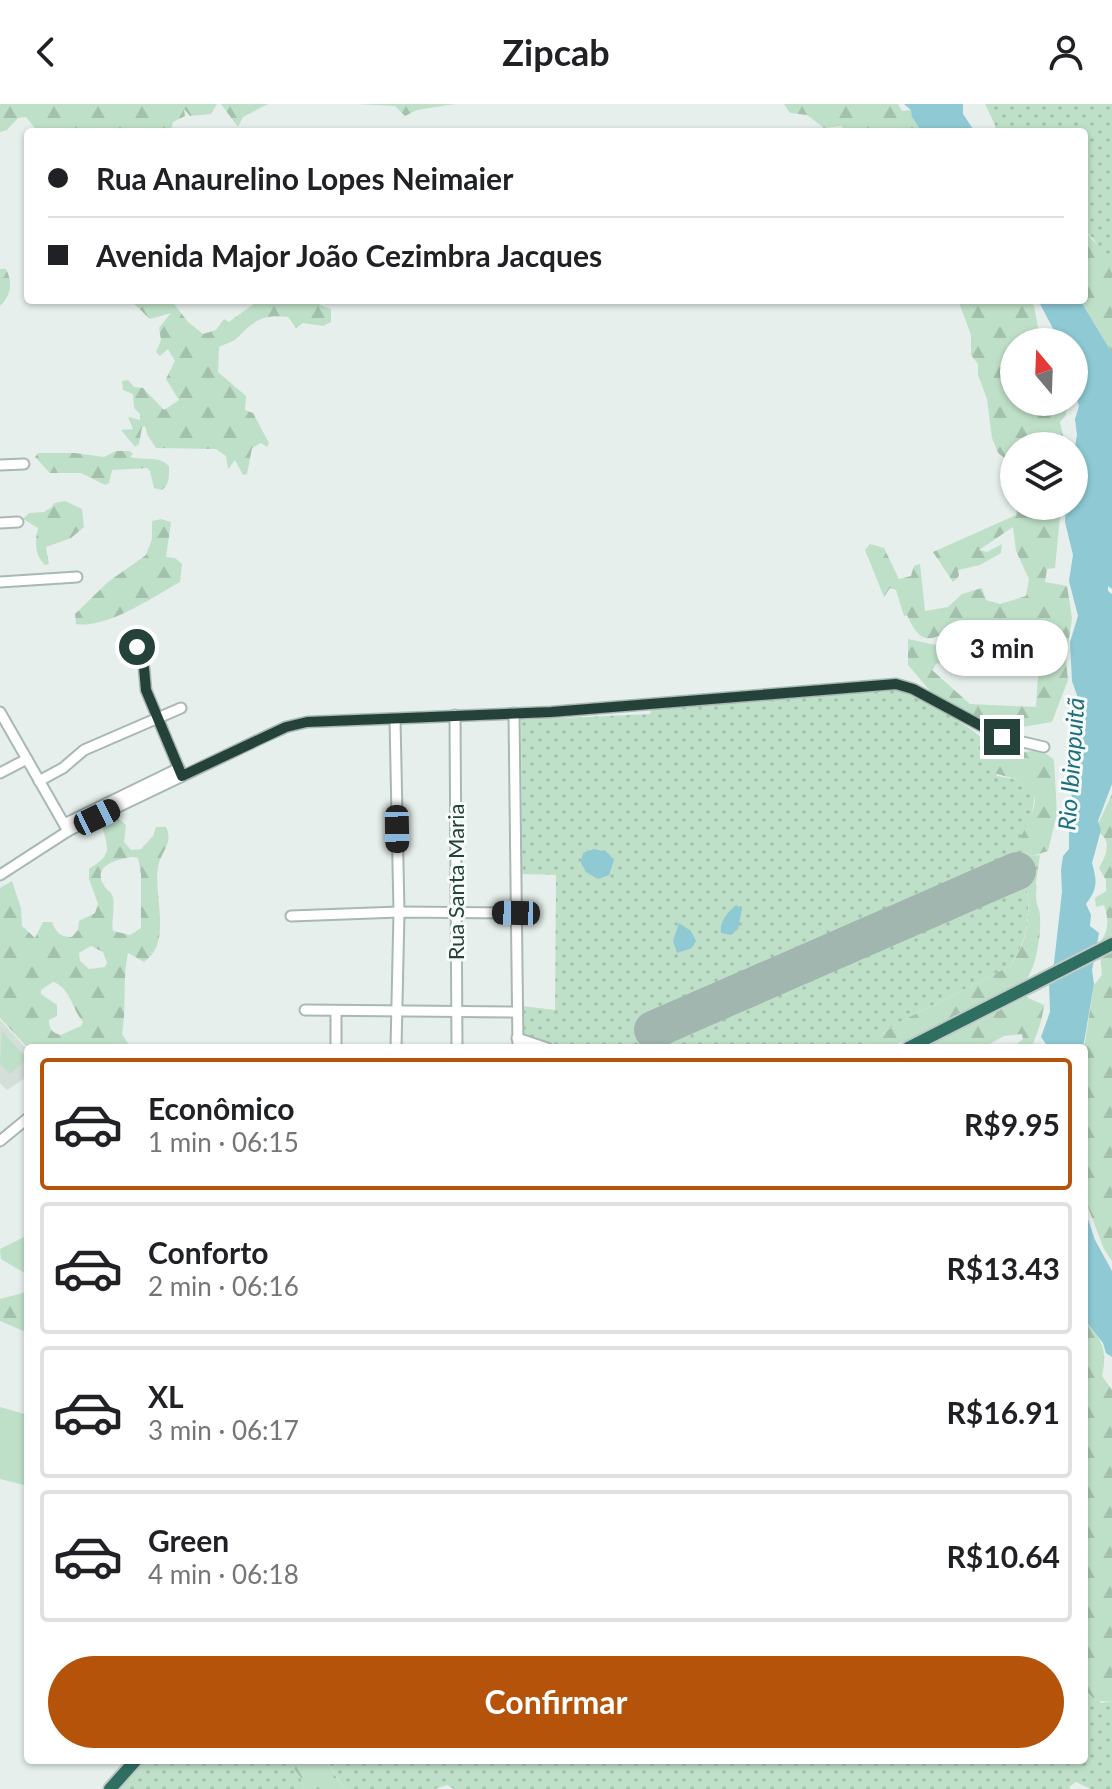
<!DOCTYPE html>
<html lang="pt">
<meta charset="utf-8">
<style>
:root{--surface:#fff;--page:#f6f6f6;--text:#202124;--muted:#757577;--line:#e0e0e0;--accent:#b45309}
body{margin:0;font-family:Lato,sans-serif;background:var(--page);color:var(--text);height:100vh;display:flex;flex-direction:column;font-size:30px;white-space:nowrap}
*{box-sizing:border-box;margin:0}
p{font-size:26px;color:var(--muted)}
.icon{flex:none;width:44px;height:44px;fill:none;stroke:currentColor;stroke-width:2;stroke-linecap:round;stroke-linejoin:round}
.map{position:relative;flex:1;overflow:hidden}
.drawer{position:absolute;left:24px;top:940px;width:1064px;height:720px;display:flex;flex-direction:column;background:var(--surface);border-radius:8px;box-shadow:0 2px 6px #0004}
.drawer>*{flex:none}
.guide{position:absolute;left:24px;top:24px;width:1064px;height:176px;border-radius:8px;box-shadow:0 2px 6px #0004;display:grid;align-content:center;height:176px;padding:0 24px;background:var(--surface)}
.needle{width:52px;rotate:341deg}
.buttons{position:absolute;left:1000px;top:224px;display:grid;gap:16px}
.buttons a{display:grid;place-items:center;width:88px;height:88px;border-radius:50%;background:var(--surface);box-shadow:0 2px 6px #0004;font-size:40px}
.end{position:absolute;width:36px;height:36px;margin:-18px;border:10px solid #24423a;background:#fff;box-shadow:0 0 0 4px #fff}
.from{border-radius:50%}
.bubble{position:absolute;height:56px;border-radius:28px;background:var(--surface);box-shadow:0 2px 6px #0004;font-size:26px;font-weight:700;line-height:56px;text-align:center}
.car{position:absolute;width:24px;height:48px;margin:-24px -12px;border-radius:10px;box-shadow:0 0 6px 2px #0007;background:linear-gradient(#222 24%,#8ab4d8 0 40%,#222 0 76%,#8ab4d8 0 86%,#222 0)}
.guide b{display:flex;align-items:center;gap:28px;height:76px;font-size:30px}
.guide b+b{border-top:2px solid var(--line)}
.guide i{width:20px;height:20px;background:var(--text)}
ul{padding:14px 0 0;list-style:none}
li{display:flex;align-items:center;gap:24px;height:132px;margin:0 16px 12px;padding:0 8px;border:4px solid var(--line);border-radius:8px}
li div{flex:1}
li b{display:block;font-size:30px}
li em{font-style:normal;font-weight:700}
li.on{border-color:var(--accent)}
li>.icon{width:72px;height:72px;stroke-width:1.5}
.action{display:flex;gap:16px;margin-top:auto;padding:16px 24px}
.action a{flex:1;height:92px;border-radius:48px;background:var(--accent);color:#fff;font-size:32px;font-weight:700;line-height:92px;text-align:center}
header{display:flex;justify-content:space-between;align-items:center;height:104px;padding:0 24px;background:var(--surface);font-size:36px;font-weight:700}
.map>svg:first-child{display:block}
</style>
<header><svg class="icon" aria-label="back" viewBox="0 0 24 24"><path d="M15 5l-7 7 7 7"/></svg>Zipcab<svg class="icon" aria-label="person" viewBox="0 0 24 24"><circle cx="12" cy="8" r="4"/><path d="M4 21q1-7 8-7t8 7"/></svg></header>
<div class="map">
<svg width="1112" height="1685" viewBox="0 0 1112 1685">
<defs>
<pattern id="grass-dots" width="8" height="8" patternUnits="userSpaceOnUse" patternTransform="scale(2)"><rect width="8" height="8" fill="#bfe0c8"/><path d="M2 2h.1M6 6h.1" fill="none" stroke="#a4c1ad" stroke-width="1.8" stroke-linecap="round"/></pattern>
<pattern id="forest-firs" width="22" height="20" patternUnits="userSpaceOnUse" patternTransform="scale(2)"><rect width="22" height="20" fill="#bfe0c8"/><path d="M5 1l3.5 6h-7zM16 11l3.5 6h-7z" fill="#a4c1ad"/></pattern>
</defs>
<rect width="100%" height="100%" fill="#e6efeb"/>
<!-- built -->
<path fill="#d4dfda" d="M0,916l28,30v26l-21,14 -7,-7z"/>
<!-- grass -->
<g fill="url(#grass-dots)">
<path d="M985,0h127v169l-19,-35 -9,-8v-98h-89v-7z"/>
<path d="M895,583c17,5 85,43 93,58 4,9 6,22 9,31l22,4 16,14 -4,27 -5,8v24l6,3 8,-1 -4,27 -3,-3 -7,4c5,30 2,57 -16,83l-112,57 -35,25h-300l-40,-14 -1,-28 33,4 1,-135 -34,-1 -1,-154 129,-6 1,-4z"/>
<path d="M1084,1584l5,7 13,8 10,-2v88h-21l-15,-7 -7,5 2,2h-617l-7,-4 -12,4h-88c-13,-9 -12,-21 -23,-29h760z"/>
<path d="M146,1656h141l14,18 3,11h-184z"/>
</g>
<!-- forest -->
<g fill="url(#forest-firs)" fill-rule="evenodd">
<path d="M0,0h217l-6,10 -21,2 -6,-7 1,7 -12,6 -2,9 4,1h-137l-12,-15 -8,1 -11,12 -7,2z"/>
<path d="M221,0h47l-25,13 -5,10z"/>
<path d="M357,0h98l-38,6 -12,6 -10,-10z"/>
<path d="M784,0h114l4,7 9,-1 11,22h-75l-6,-6 -17,2 -17,-13 -17,-2z"/>
<path d="M1084,126l14,16 14,27v80l-32,-53h4z"/>
<path d="M0,165h6c7,13 5,27 -6,37z"/>
<path d="M130,196h41l17,22 15,12 13,-4 8,-11 5,3 30,-22h58l3,5 11,4v13l-8,4 -20,-3 -7,5 -8,-11c-26,-3 -34,4 -51,21 -4,4 -13,6 -18,9l-1,25 28,24 -1,14 8,3 16,30 -2,4 -6,-4 -9,5 -5,26 -4,1 -8,-15 -7,9 -2,-13 -10,-7 -60,-1 -8,-12 -3,-10 -3,1 -3,17 -4,3 -14,-17 12,-1 -5,-12 12,3v-6l-6,-6 -1,-14 -10,-4 -1,-9 6,-1 6,7 9,1 21,22 15,-10 -13,-21 9,-18 -7,-12 -8,7 -4,-4 5,-12 -2,-12 12,-15 -21,6z"/>
<path d="M958,196h72l4,6 6,32 11,4h-37v60h54l-2,13 -6,7 5,24h-51v33l-3,-4 1,-11 -14,-11 -6,-15 -5,-39 -9,-24v-11l-7,-9v-20z"/>
<path d="M116,347h14l3,3 -3,3c14,4 28,-2 39,9 0,9 1,18 -7,24l-8,-2 -4,-17 -3,-3 -35,2 -3,13 -4,2 -24,-12h-31l-15,-16 3,-4h37l29,4z"/>
<path d="M65,397l17,8 2,18 -13,11 -25,9 3,17 -4,1c-11,-10 -10,-24 -7,-37l-15,-9 6,-6 15,-1 8,-5 2,-4z"/>
<path d="M1016,402h45l-6,62 -8,1 -2,13 22,4 5,32 -6,41 2,21 -16,42 -30,5 -48,-10 -43,-25 -23,-27v-26l37,8 7,5 1,8 -17,4 -4,6 38,34 66,3 5,-79 -9,-6c-9,2 -18,4 -26,7 -18,7 -13,20 -41,17l-4,-8 8,-9c-29,-5 -42,32 -62,-14l-3,1 -8,-26 -6,-2 -6,9 -19,-47 5,-6 14,4 15,31 12,-3 3,-10 6,-2 5,47 23,-4 14,-13 20,-6 4,12 14,4 26,-8 3,-17 -13,-28 -3,-24 -34,23 8,2 15,-8 -1,9 -21,12 -22,5 1,6 -6,6 -20,-30 83,-37z"/>
<path d="M161,415l10,3 -5,35 9,1 7,6 -2,18c-27,15 -73,47 -104,42l-1,-10 33,-32 38,-27 6,-16v-18z"/>
<path d="M996,641l24,9c14,-5 22,-5 34,6l3,54 -9,37 -16,5 -13,-6c-1,-19 17,-30 16,-55l-16,-15 -29,-8 -3,-4 1,-22z"/>
<path d="M1112,690v467l-8,-12 -20,-52v-149l10,-63 8,-10 -3,-32c10,-10 10,-25 5,-38l-8,2 -1,-9 11,-7v-11l-7,-12c7,-13 13,-25 1,-35l-2,-9z"/>
<path d="M119,715l7,6 -2,17 7,8 10,-1 12,-13 3,-9h10c8,17 -5,23 -8,40 -5,28 15,76 -14,95l-16,-9c-6,27 -1,54 -6,81l9,14h-103l-28,-30v-130l12,-7 9,27 1,18 13,12 8,-16h9c4,11 9,15 20,15l6,-7 1,-9 16,-8 3,-9 -9,-25v-10c24,-15 19,-19 13,-44zM133,753l5,1 3,16v54l-11,7 -17,-4c-2,-10 2,-23 0,-33 -3,-9 -3,-4 -8,-11 -15,-21 12,-28 28,-30zM91,842l12,6 4,11 -2,4 -16,2 -9,-8 -1,-8zM53,878c17,5 19,27 30,40l-2,4 -20,9c-8,-2 -12,-5 -12,-15l8,-4v-11l-16,-11v-4z"/>
<path d="M1034,774c4,8 2,11 2,19 0,7 4,13 4,19 1,19 -3,49 -14,64l-85,45 -53,23h-25l35,-25 112,-57c19,-26 21,-53 16,-84z"/>
<path d="M1026,893l18,8c-2,17 -7,29 -13,43h-19l11,-9 -1,-5 -18,2 -22,12h-57z"/>
<path d="M28,1131v40l-27,-16 -1,-10z"/>
<path d="M28,1185v44l-28,-12v-22l23,-6z"/>
<path d="M1084,1216c18,20 24,29 18,56l10,14v311c-14,2 -20,-2 -28,-13z"/>
<path d="M287,1656c13,0 38,-5 44,8 6,10 6,14 16,21h-43l-3,-11z"/>
</g>
<!-- pitch -->
<g fill="#bfe0c8">
<path d="M2,927l25,28 -17,15 -10,-10z"/>
<path d="M0,1303l28,8v71l-28,-7z"/>
</g>
<!-- water -->
<g fill="#8ec9d4">
<path d="M904,0h59v10l12,18h-53l-10,-15 -1,-7z"/>
<path d="M1038,196h42l32,53v236l-4,-3v5l4,3v190l-14,37 3,9 -9,33c5,18 6,25 -6,41l5,11 -1,11 9,7 -7,37 2,14 -11,64h-34l-8,-11 9,-25 -1,-31 5,-18 8,-71 -1,-22 2,-14 6,-7v-18l5,-18 -3,-22 5,-13 2,-42 -4,-8 4,-13v-17l-6,-17 -2,-39 8,-26 -9,-35 4,-26 -8,-33 1,-16h8v-54l3,-17 -2,-16 4,-13 -4,-13 2,-14 -3,-7v-30h-14z"/>
<path d="M594,745l13,3 7,8 -5,15 -11,4 -12,-7 -5,-9 2,-10z"/>
<path d="M736,801l6,4 -4,20 -7,6 -10,-2c-2,-12 7,-21 15,-28z"/>
<path d="M679,819l12,8 5,10 -4,7 -15,5 -4,-12z"/>
<path d="M1084,1103l11,33 17,31v86l-6,-4 -3,-10 -19,-24z"/>
</g>
<g fill="none" stroke-linecap="round" stroke-linejoin="round">
<!-- runway -->
<path stroke="#a2b6b0" stroke-width="38" d="M653,926l364,-159"/>
<defs>
<g id="minor">
<path d="M0,361l24,-1"/>
<path d="M0,419l18,-1"/>
<path d="M0,478l77,-5"/>
<path d="M137,543l7,21 2,22 36,86"/>
<path d="M0,608l68,119"/>
<path d="M514,609l4,335"/>
<path d="M455,611l2,333"/>
<path d="M395,615l4,193 -3,136"/>
<path d="M0,669l27,-14"/>
<path d="M39,677l24,-13 21,-18 97,-42"/>
<path d="M64,720l115,-56"/>
<path d="M0,771l68,-44 194,-93 24,-11 21,-5 244,-10 345,-28 17,5 89,48 42,10"/>
<path d="M291,812l108,-4 117,1"/>
<path d="M305,906l212,2"/>
<path d="M517,934l30,10"/>
<path d="M336,944v-37"/>
<path d="M0,1037l28,-23"/>
</g>
<g id="highway">
<path d="M908,944l204,-104"/>
<path d="M110,1685l26,-29"/>
</g>
</defs>
<!-- minor casing -->
<use href="#minor" stroke="#a8b8b2" stroke-width="13"/>
<!-- highway casing -->
<use href="#highway" stroke="#c2cac8" stroke-width="16"/>
<!-- minor -->
<use href="#minor" stroke="#fff" stroke-width="9"/>
<!-- highway -->
<use href="#highway" stroke="#2f6f62" stroke-width="12"/>
</g>
<g fill="none" stroke-linecap="round" stroke-linejoin="round">
<!-- route -->
<path stroke="#24423a" stroke-width="10" d="M137,543l7,21 2,22 36,86 104,-49 21,-5 244,-10 345,-28 17,5 89,48"/>
</g>
<g text-anchor="middle" stroke-width="6" stroke-linejoin="round" paint-order="stroke">
<!-- street labels -->
<g font-size="22" fill="#24423a" stroke="#f7fbf9">
<text transform="translate(456 778) rotate(-90)" y="8">Rua Santa Maria</text>
</g>
<!-- water labels -->
<g font-size="24" font-style="italic" fill="#1c6f80" stroke="#f7fbf9">
<text transform="translate(1072 660) rotate(-86)" y="8">Rio Ibirapuitã</text>
</g>
</g>
</svg>
<div class="buttons">
<a><svg class="needle" viewBox="-14 -14 28 28"><path d="M0-13l5 13h-10z" fill="#e53935"/><path d="M0 13l5-13h-10z" fill="#757577"/></svg></a>
<a><svg class="icon" aria-label="layers" viewBox="0 0 24 24"><path d="M12 4l9 5-9 5-9-5zM3 14l9 5 9-5"/></svg></a>
</div>
<i class="end from" style="left:137px;top:543px"></i>
<i class="end" style="left:1002px;top:633px"></i>
<div class="bubble" style="left:936px;top:516px;width:132px">3 min</div>
<i class="car" style="left:97px;top:713px;rotate:64deg"></i>
<i class="car" style="left:397px;top:725px;rotate:179deg"></i>
<i class="car" style="left:516px;top:809px;rotate:271deg"></i>
<div class="guide">
<b><i class="from"></i>Rua Anaurelino Lopes Neimaier</b>
<b><i></i>Avenida Major João Cezimbra Jacques</b>
</div>
<section class="drawer">
<ul>
<li class="on"><svg class="icon" aria-label="car" viewBox="0 0 24 24"><path d="M5 17H2v-5l4-1 3-4h7l3 4 3 1v5h-3M9 17h6M6 11h13"/><circle cx="7" cy="17" r="2"/><circle cx="17" cy="17" r="2"/></svg><div><b>Econômico</b><p>1 min · 06:15</p></div><em>R$9.95</em></li>
<li><svg class="icon" aria-label="car" viewBox="0 0 24 24"><path d="M5 17H2v-5l4-1 3-4h7l3 4 3 1v5h-3M9 17h6M6 11h13"/><circle cx="7" cy="17" r="2"/><circle cx="17" cy="17" r="2"/></svg><div><b>Conforto</b><p>2 min · 06:16</p></div><em>R$13.43</em></li>
<li><svg class="icon" aria-label="car" viewBox="0 0 24 24"><path d="M5 17H2v-5l4-1 3-4h7l3 4 3 1v5h-3M9 17h6M6 11h13"/><circle cx="7" cy="17" r="2"/><circle cx="17" cy="17" r="2"/></svg><div><b>XL</b><p>3 min · 06:17</p></div><em>R$16.91</em></li>
<li><svg class="icon" aria-label="car" viewBox="0 0 24 24"><path d="M5 17H2v-5l4-1 3-4h7l3 4 3 1v5h-3M9 17h6M6 11h13"/><circle cx="7" cy="17" r="2"/><circle cx="17" cy="17" r="2"/></svg><div><b>Green</b><p>4 min · 06:18</p></div><em>R$10.64</em></li>
</ul>
<div class="action"><a>Confirmar</a></div>
</section>
</div>
